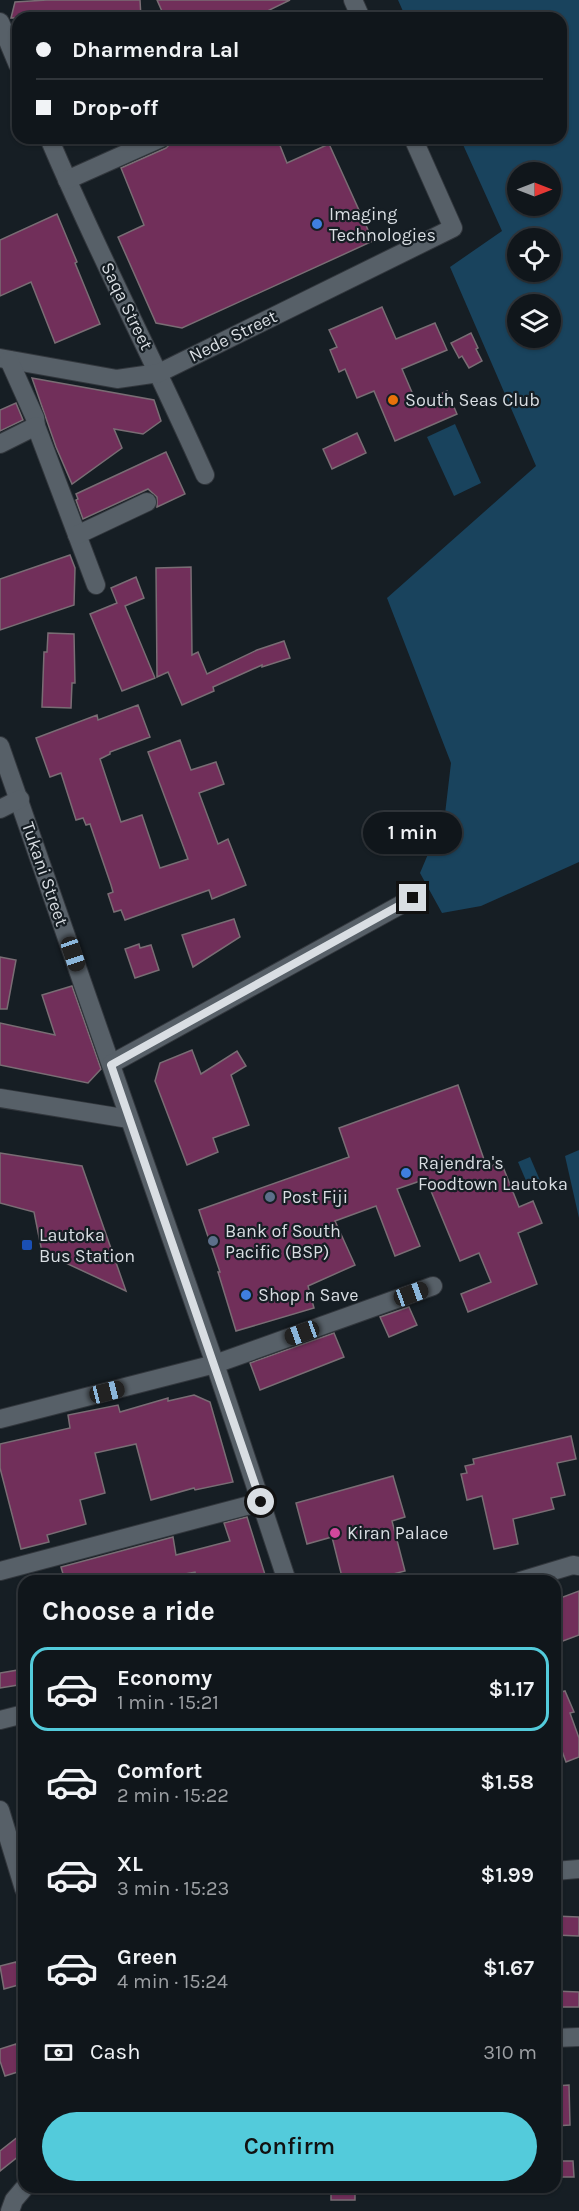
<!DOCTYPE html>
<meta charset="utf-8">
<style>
:root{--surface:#10161b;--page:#1e2328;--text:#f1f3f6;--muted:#9c9fa3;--line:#30353a;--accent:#53cbdb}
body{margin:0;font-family:Karla,sans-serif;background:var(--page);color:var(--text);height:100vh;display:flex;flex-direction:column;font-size:22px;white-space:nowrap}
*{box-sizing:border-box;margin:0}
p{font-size:20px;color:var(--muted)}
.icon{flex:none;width:33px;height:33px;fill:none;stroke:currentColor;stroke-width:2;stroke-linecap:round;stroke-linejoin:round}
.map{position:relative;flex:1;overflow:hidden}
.side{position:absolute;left:18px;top:1575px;width:543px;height:618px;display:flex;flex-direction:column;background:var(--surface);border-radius:18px;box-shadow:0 2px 4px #0004,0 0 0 2px var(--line)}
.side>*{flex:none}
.top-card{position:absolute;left:12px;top:12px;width:555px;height:132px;border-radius:18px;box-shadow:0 2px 4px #0004,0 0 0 2px var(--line);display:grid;align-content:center;height:132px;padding:0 24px;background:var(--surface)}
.needle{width:39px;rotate:90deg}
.buttons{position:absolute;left:507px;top:162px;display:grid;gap:12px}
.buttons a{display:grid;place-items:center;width:54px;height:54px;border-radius:50%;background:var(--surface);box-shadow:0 2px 4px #0004,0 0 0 2px var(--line);font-size:30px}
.end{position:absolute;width:27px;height:27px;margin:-14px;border:8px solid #d9dee3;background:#111;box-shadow:0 0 0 3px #111}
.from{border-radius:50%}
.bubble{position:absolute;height:42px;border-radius:21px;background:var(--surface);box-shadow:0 2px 4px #0004,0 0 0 2px var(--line);font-size:20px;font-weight:600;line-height:42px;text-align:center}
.car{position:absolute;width:18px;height:36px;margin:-18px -9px;border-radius:8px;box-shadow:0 0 4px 2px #0007;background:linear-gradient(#222 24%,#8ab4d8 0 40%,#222 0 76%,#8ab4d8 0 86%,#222 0)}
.top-card b{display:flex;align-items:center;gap:21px;height:57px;font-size:22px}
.top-card b+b{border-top:2px solid var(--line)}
.top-card i{width:15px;height:15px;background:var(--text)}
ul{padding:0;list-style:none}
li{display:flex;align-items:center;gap:18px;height:84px;margin:0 12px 9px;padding:0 12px;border:3px solid transparent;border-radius:18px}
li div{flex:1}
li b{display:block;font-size:22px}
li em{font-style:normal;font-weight:600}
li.current{border-color:var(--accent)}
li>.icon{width:54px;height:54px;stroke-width:1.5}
h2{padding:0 24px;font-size:27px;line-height:72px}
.pay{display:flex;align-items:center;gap:15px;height:66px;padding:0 24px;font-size:22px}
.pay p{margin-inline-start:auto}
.primary-button{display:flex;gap:12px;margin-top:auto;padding:12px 24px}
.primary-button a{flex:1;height:69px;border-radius:36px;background:var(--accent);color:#111;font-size:24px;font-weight:600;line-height:69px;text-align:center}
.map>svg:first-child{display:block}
</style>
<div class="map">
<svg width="579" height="2211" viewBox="0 0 579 2211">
<rect width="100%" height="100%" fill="#161e24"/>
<!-- water -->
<g fill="#19435d" fill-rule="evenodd">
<path d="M398,0h181v862l-98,44 -39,7 -22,-40 25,-59 6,-51 -64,-165 149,-132 -86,-199 52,-36 -42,-93h101v-120h-155zM518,172h32v34h-32zM550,238v34h-32v-34zM518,304h32v34h-32z"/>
<path d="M455,424l26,59 -27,13 -27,-59z"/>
<path d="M579,1150v68l-14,-62z"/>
<path d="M530,1157l12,28 -12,5 -12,-28z"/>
</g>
<!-- building -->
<g fill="#712f5a" stroke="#796d74" stroke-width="1.5">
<path d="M47,0h93l1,18h-130l4,-16z"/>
<path d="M157,0h133l-37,18h-88z"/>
<path d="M172,138h105l10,25 42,-19 44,97 -191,87 -26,-5 -38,-86 26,-12 -23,-57 45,-20 4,-4z"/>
<path d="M57,214l20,48 -2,1 25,61 -45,19 -24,-61 -31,14v-56z"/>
<path d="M382,307l14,32 39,-16 12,27 -45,19 15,35 30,-13 10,23 -62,27 -21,-50 -17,7 -12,-29 -6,3 -9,-22 7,-3 -8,-17z"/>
<path d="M471,333l7,15 -2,1 6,12 -13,7 -7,-12 -3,2 -8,-15z"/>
<path d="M32,378l122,22 7,21 -18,13 -29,-5 8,19 -50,36 -16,-37z"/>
<path d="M16,403l7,17 -23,11v-21z"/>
<path d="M357,433l9,20 -34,16 -9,-20z"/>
<path d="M166,452l19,42 -28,13v-10l-9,-8 -65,30 -7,-19 2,-1 -2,-5z"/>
<path d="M70,555l5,13 -1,37 -74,25v-51z"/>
<path d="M191,567l1,88 6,-3 9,22 50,-24 27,-9 6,17 -28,9v-2l-49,22 1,4 -32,14 -14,-33 -11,5 -1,-109z"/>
<path d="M136,577l8,21 -19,8 30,72 -33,13 -32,-77 27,-11 -6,-15z"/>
<path d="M48,633l26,1 1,49h-3l-1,25 -29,-1 2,-55h3z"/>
<path d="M138,705l12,32 -40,15v2l-10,5 21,63 21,-7 18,53 28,-9 -40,-107 32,-12 11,30 25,-8 8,22 -25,9 19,51 10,-5 18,46 -34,14 -3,-9 -84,30 -4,-10 -7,2 -6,-18 5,-2 -2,-7 -21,-61 -4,1 -3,-7 -7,2 -15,-47 -11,4 -14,-39 61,-23 1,5z"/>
<path d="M234,919l6,18 -47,30 -11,-32z"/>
<path d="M139,944l1,4 11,-3 8,25 -24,8 -10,-29z"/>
<path d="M0,957l16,3 -9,49h-7z"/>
<path d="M72,986l29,83 -13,14 -88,-18v-42l55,12 -13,-40z"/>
<path d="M192,1050l9,24 36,-23 9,15 -15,9 18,50 -36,13 5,14 -31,13 -32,-84 5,-18z"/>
<path d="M458,1085l29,83 14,-6 18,45 14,-6 9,22 -24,10 19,51 -69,28 -7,-18 30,-12 -12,-29 -19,8 -34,-82 -29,10 23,57 -25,10 -19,-50 -41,15 20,44 -47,21 6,22 -78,23 -18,-59h2l-21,-62 150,-53 -10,-29z"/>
<path d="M0,1153l82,13 44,125 -84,-39 -8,-40 -34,-9z"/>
<path d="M409,1307l8,18 -28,12 -9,-20z"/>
<path d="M334,1333l10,24 -84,33 -10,-27z"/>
<path d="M194,1395l16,7 23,80 -38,8 -1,-2 -43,12 -15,-56 -41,9 10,40 -25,7 6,24 -39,11 2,7 -28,7 -21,-81v-24l70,-16 -2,-13 50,-10 2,7 48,-14v3z"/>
<path d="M571,1436l5,23 -19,4 8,32 -14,3 3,11 -41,10 5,25 -24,5 -12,-53 -15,4 -6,-26 6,-1 -2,-7 9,-2 -1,-5z"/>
<path d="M393,1476l12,41 -13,4 13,50 -39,10h-23l-11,-44 -25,7 -11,-41z"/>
<path d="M247,1517l20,64h-70l-2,-9 -48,9h-82l-4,-14 112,-30 3,18 54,-14 -6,-18z"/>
<path d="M579,1591v44l-24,9v-44z"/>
<path d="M24,1669v15l-24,4v-15z"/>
<path d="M555,1679l6,13 4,-1 9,21 -4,1 9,25v19l-13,5 -11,-30z"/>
<path d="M555,1916l24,1v19l-24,-1z"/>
<path d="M16,1962l6,22 -18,5 -4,-23z"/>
<path d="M555,1991l24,1v15h-24z"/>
<path d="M16,2044l8,26 -19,6 -5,-15v-12z"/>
<path d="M569,2085l1,40 -15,1v-40z"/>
<path d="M24,2132v20l-24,19v-20z"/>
<path d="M555,2161h18l1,16h-19z"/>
<rect x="331" y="2187" width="24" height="13"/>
</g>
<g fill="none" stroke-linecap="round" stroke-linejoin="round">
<defs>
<g id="minor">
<path d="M353,0l8,18"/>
<path d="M0,22l18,43"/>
<path d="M49,138c48,114 106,224 156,337"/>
<path d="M67,180l94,-42"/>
<path d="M0,358l117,21 42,-6 294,-145 -40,-90"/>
<path d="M9,360l26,58 1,8 60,159"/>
<path d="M0,444l36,-18"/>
<path d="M77,535l70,-33"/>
<path d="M0,746l215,618 72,217"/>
<path d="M0,809l20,-10"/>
<path d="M111,1064l302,-166"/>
<path d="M0,1098l129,21"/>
<path d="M0,1419l215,-55 218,-78"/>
<path d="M0,1571l261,-69"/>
<path d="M520,1581l53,-16 6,1"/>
<path d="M0,1720l24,-6"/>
<path d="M0,1810l24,79"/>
<path d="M555,1871l24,-2"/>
<path d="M555,2038l24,-1"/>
<path d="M10,2211l4,-11 11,-13"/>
</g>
</defs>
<!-- minor casing -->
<use href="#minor" stroke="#32373d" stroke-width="20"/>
<!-- minor -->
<use href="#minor" stroke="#576068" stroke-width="18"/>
</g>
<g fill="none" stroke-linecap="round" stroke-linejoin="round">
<!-- route -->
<path stroke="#d9dee3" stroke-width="8" d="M261,1502l-150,-437 302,-167"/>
</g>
<!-- markers -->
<g fill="#3f7fe0" stroke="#161e24" stroke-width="2">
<circle cx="317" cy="224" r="6"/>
<circle cx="406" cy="1173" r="6"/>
<circle cx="246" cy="1295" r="6"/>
</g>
<circle fill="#e8710a" stroke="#161e24" stroke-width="2" cx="393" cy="400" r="6"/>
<g fill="#5c6f8a" stroke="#161e24" stroke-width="2">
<circle cx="270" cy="1197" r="6"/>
<circle cx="213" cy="1241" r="6"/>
</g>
<rect fill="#1a4fb4" stroke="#161e24" stroke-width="2" x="21" y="1239" width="12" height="12" rx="3"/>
<circle fill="#d1479c" stroke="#161e24" stroke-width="2" cx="335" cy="1533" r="6"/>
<g text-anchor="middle" stroke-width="4.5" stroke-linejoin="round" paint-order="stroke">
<!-- poi labels -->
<g font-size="18" fill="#d9dee3" stroke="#161e24" text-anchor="start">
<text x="329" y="220">Imaging<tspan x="329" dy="21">Technologies</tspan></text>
<text x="405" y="406">South Seas Club</text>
<text x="418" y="1169">Rajendra's<tspan x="418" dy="21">Foodtown Lautoka</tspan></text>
<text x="282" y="1203">Post Fiji</text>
<text x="225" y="1237">Bank of South<tspan x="225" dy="21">Pacific (BSP)</tspan></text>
<text x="39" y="1241">Lautoka<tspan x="39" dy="21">Bus Station</tspan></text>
<text x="258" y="1301">Shop n Save</text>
<text x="347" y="1539">Kiran Palace</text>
</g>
<!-- street labels -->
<g font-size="18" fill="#d9dee3" stroke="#161e24">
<text transform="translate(127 306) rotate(64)" y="6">Saqa Street</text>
<text transform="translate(233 336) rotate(-26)" y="6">Nede Street</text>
<text transform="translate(45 874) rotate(71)" y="6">Tukani Street</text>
</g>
</g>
</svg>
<div class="buttons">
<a><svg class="needle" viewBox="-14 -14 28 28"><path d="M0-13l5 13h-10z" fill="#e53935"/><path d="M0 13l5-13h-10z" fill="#9c9fa3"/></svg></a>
<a><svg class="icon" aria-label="locate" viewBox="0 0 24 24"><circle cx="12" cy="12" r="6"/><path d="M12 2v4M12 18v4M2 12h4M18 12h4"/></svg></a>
<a><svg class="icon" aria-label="layers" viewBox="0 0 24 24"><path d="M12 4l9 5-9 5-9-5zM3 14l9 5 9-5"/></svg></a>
</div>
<i class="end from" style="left:261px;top:1502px"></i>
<i class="end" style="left:413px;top:898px"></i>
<div class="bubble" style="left:363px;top:812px;width:99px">1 min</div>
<i class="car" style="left:73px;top:954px;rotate:161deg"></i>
<i class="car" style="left:411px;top:1294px;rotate:70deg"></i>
<i class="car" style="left:302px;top:1333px;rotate:250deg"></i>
<i class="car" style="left:107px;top:1392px;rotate:76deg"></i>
<div class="top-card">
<b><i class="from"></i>Dharmendra Lal</b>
<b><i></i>Drop-off</b>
</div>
<section class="side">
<h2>Choose a ride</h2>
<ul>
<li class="current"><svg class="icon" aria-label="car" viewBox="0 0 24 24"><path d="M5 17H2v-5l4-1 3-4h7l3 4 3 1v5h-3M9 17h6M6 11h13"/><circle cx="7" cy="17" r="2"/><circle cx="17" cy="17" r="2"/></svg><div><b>Economy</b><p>1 min · 15:21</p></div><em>$1.17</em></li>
<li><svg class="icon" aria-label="car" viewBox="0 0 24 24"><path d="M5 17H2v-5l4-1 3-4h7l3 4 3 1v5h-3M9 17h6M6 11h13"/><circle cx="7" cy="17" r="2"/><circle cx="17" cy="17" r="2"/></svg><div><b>Comfort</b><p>2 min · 15:22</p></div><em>$1.58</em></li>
<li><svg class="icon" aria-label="car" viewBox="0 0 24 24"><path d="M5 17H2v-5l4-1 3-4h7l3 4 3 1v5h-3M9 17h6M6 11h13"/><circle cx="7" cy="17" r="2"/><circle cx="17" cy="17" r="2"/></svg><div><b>XL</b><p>3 min · 15:23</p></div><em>$1.99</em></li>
<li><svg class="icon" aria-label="car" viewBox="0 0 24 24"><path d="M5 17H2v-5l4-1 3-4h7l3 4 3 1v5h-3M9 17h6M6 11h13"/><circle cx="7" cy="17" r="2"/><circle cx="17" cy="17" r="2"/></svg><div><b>Green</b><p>4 min · 15:24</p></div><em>$1.67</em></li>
</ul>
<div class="pay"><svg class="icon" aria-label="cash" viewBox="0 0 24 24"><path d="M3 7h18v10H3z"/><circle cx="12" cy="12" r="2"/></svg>Cash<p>310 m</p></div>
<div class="primary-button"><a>Confirm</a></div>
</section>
</div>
